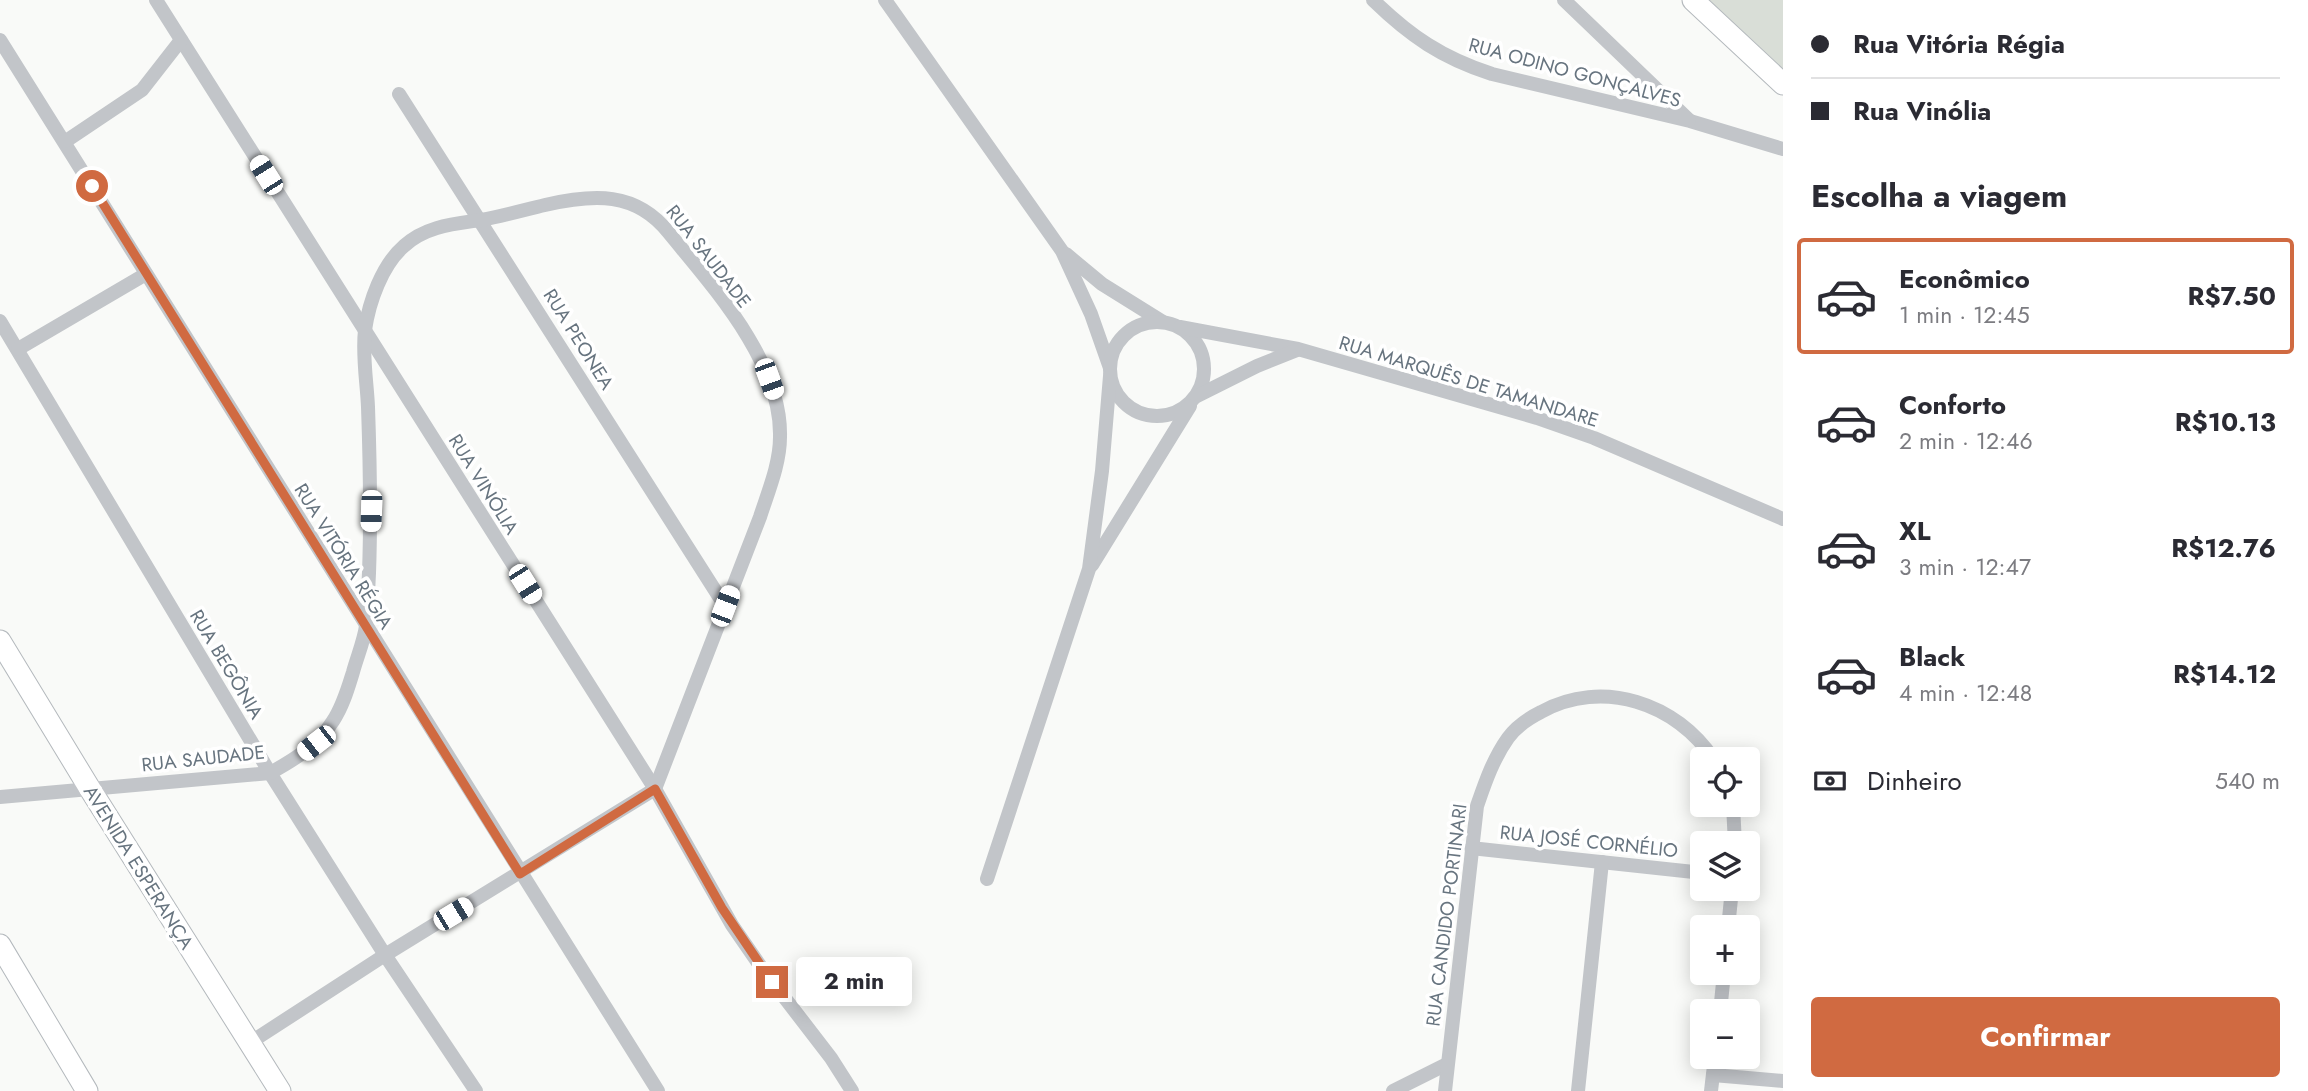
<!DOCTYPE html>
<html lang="pt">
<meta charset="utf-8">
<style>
:root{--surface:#fff;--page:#f7f7f7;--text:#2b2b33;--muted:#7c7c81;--line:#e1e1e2;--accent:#d06a41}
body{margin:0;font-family:Jost,sans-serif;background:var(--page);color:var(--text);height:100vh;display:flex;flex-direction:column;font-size:26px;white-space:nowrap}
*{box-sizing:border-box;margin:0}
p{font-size:23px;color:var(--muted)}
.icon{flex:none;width:38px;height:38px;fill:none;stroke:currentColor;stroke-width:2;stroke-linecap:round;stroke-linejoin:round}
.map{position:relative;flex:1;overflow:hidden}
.side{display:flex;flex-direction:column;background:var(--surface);width:525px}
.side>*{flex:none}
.guide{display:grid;align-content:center;height:154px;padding:0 28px;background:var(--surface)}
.controls{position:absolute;left:1690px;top:747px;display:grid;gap:14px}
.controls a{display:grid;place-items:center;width:70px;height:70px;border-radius:7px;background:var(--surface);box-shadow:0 4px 18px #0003;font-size:35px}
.end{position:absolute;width:32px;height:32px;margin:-16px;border:9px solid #d06a41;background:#fff;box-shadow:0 0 0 4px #fff}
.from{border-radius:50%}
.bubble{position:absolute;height:49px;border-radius:7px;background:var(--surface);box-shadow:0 4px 18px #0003;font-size:23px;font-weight:700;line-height:49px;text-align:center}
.car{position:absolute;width:21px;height:42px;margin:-21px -10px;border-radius:9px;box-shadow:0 0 5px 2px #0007;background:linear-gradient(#fff 24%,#345 0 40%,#fff 0 76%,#345 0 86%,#fff 0)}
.guide b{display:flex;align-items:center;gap:24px;height:66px;font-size:26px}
.guide b+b{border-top:2px solid var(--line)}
.guide i{width:18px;height:18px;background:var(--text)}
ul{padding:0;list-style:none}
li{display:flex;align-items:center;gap:21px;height:116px;margin:0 14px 10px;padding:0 14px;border:4px solid transparent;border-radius:7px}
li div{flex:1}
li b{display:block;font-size:26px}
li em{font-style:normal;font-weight:700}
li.selected{border-color:var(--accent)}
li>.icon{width:63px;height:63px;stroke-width:1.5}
h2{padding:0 28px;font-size:32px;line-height:84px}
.pay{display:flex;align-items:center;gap:18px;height:77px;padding:0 28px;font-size:26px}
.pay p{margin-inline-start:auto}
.primary-button{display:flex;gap:14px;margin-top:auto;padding:14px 28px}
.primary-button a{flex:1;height:80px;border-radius:7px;background:var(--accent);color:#fff;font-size:28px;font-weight:700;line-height:80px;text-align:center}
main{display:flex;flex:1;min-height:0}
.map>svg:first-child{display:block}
</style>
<main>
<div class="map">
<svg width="1783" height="1091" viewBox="0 0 1783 1091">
<rect width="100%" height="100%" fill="#f9faf8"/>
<!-- green -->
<path fill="#d9ded7" d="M1701,0h82v78z"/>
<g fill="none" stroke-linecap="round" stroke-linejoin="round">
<defs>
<g id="secondary">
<path d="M1693,0l90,84"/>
<path d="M0,641l90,148 190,302"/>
<path d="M0,945l87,146"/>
</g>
</defs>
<!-- secondary casing -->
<use href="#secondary" stroke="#b4b9bd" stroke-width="23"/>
<!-- street -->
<g stroke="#c2c5c9" stroke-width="14">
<path d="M156,0l499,789 77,136 29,42 70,91 21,33"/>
<path d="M885,0l177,251 29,63 19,54"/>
<path d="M1373,0c37,36 69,58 119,74l198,47 93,28"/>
<path d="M1564,0l125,120"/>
<path d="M0,40l658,1051"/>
<path d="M399,94l326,512"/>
<path d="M66,141l76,-51 39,-50"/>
<path d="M1066,254l36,30 61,38"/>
<path d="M0,321l270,452 115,182 91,136"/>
<circle cx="1157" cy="369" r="47"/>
<path d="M1180,327l118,22 239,69 57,20 189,81"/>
<path d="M18,349l128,-75"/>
<path d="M1197,396l60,-30 40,-16"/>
<path d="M1092,565l98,-159"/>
<path d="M0,797l270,-24c24,-13 48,-28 63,-52 10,-15 15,-33 20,-49 4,-15 11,-31 13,-46 2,-17 2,-35 3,-53 2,-55 1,-110 -1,-166 -1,-24 -6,-52 -3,-77 4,-28 17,-65 39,-84 22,-20 50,-22 77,-26 22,-4 43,-10 64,-15 48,-11 91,-14 124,28 44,54 113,129 111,204 0,27 -12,55 -20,80l-105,272 -270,166 -134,87"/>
<path d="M1733,805l2,39"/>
<path d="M1471,848l232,25"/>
<path d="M987,879l102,-310 13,-98 8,-95"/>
<path d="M1728,928l4,-39"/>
<path d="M1720,1012l4,-39"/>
<path d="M1713,1075l70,6"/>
<path d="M1393,1091l54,-27"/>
<path d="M1445,1091l32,-285c8,-23 16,-47 31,-68 8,-11 21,-20 33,-26 61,-34 136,-9 173,48"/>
<path d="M1578,1091l24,-229"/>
<path d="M1711,1091l4,-34"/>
</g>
<!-- secondary -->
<use href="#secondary" stroke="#fff" stroke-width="21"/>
</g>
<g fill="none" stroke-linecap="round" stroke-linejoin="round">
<!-- route -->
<path stroke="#d06a41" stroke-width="9" d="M92,186l428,688 135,-85 67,119 50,74"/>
</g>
<g text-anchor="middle" stroke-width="7" stroke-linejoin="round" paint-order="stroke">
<!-- street labels -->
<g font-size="19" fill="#67747f" stroke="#fff">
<text transform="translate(1575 72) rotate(15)" y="7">RUA ODINO GONÇALVES</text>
<text transform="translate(709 256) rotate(52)" y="7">RUA SAUDADE</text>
<text transform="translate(579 339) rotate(58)" y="7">RUA PEONEA</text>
<text transform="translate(1469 381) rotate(17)" y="7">RUA MARQUÊS DE TAMANDARE</text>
<text transform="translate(484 484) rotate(58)" y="7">RUA VINÓLIA</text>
<text transform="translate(344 556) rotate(58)" y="7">RUA VITÓRIA RÉGIA</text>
<text transform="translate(227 664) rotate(59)" y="7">RUA BEGÔNIA</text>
<text transform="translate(203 758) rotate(-6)" y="7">RUA SAUDADE</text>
<text transform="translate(1589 841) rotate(6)" y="7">RUA JOSÉ CORNÉLIO</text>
<text transform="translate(139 867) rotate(58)" y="7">AVENIDA ESPERANÇA</text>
<text transform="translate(1446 915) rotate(-83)" y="7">RUA CANDIDO PORTINARI</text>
</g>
</g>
</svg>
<div class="controls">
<a><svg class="icon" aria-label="locate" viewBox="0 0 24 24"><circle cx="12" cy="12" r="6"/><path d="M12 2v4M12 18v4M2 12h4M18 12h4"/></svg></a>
<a><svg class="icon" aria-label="layers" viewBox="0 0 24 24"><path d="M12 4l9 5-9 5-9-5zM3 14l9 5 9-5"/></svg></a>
<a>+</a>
<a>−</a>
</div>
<i class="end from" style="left:92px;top:186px"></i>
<i class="end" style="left:772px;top:982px"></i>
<div class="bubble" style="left:796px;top:957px;width:116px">2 min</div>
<i class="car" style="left:266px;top:175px;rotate:328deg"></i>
<i class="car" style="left:769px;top:379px;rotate:160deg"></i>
<i class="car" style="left:371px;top:511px;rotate:182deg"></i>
<i class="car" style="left:525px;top:584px;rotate:148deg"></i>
<i class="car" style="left:725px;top:606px;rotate:21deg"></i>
<i class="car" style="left:316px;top:743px;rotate:232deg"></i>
<i class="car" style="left:453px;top:914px;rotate:59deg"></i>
</div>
<section class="side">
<div class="guide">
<b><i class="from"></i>Rua Vitória Régia</b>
<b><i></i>Rua Vinólia</b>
</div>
<h2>Escolha a viagem</h2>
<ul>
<li class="selected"><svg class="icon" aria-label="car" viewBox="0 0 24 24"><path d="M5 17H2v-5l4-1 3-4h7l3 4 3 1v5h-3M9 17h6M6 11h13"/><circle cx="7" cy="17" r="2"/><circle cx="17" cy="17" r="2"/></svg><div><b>Econômico</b><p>1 min · 12:45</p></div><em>R$7.50</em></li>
<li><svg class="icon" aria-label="car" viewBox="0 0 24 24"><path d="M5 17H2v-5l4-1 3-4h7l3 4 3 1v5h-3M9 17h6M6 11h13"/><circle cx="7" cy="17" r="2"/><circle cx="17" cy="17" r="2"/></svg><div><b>Conforto</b><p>2 min · 12:46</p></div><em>R$10.13</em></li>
<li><svg class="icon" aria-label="car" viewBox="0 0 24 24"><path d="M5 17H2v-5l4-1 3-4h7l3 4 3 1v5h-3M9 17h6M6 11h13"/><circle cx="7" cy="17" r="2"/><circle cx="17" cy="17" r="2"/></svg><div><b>XL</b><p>3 min · 12:47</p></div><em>R$12.76</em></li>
<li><svg class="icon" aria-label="car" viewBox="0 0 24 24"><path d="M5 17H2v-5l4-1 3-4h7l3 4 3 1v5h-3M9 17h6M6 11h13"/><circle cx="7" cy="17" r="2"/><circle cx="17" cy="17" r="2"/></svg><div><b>Black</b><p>4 min · 12:48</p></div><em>R$14.12</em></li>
</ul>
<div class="pay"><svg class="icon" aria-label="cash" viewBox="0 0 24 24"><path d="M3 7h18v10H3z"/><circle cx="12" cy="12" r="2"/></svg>Dinheiro<p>540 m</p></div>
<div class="primary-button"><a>Confirmar</a></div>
</section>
</main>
